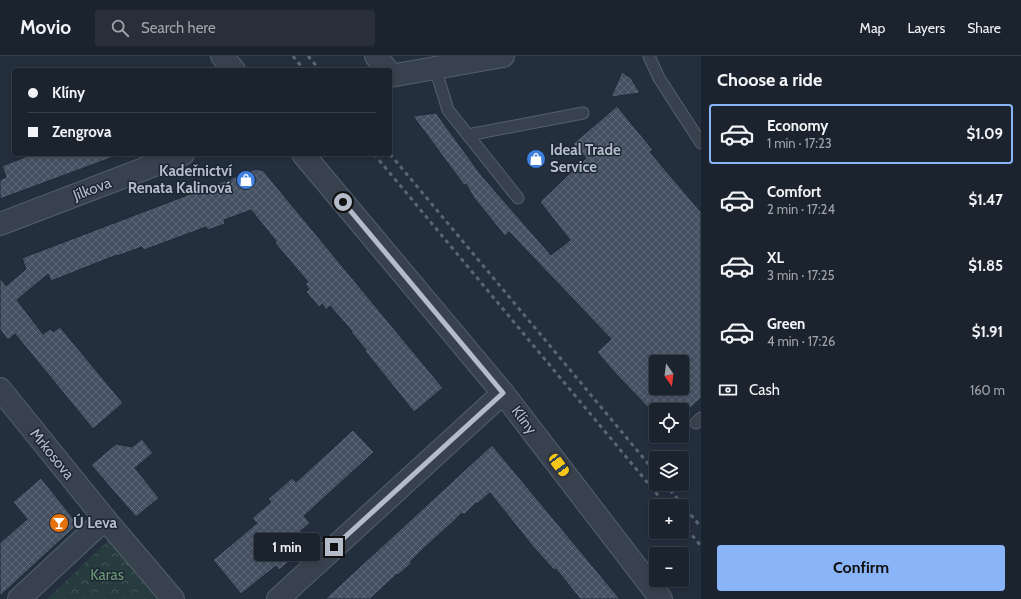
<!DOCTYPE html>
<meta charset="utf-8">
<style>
:root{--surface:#1b232e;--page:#282f3a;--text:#f1f3f6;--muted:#a0a4aa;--line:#39404a;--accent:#8ab4f8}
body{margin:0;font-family:Cabin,sans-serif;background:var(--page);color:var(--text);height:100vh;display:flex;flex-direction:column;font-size:15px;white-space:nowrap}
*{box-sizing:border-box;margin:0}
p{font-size:13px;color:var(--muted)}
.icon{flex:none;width:22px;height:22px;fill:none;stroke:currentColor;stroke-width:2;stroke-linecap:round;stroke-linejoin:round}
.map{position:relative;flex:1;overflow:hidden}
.panel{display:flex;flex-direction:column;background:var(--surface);width:320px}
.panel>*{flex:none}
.top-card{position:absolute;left:12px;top:12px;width:380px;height:88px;border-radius:4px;box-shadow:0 2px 6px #0003,0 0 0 1px var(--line);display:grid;align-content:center;height:88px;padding:0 16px;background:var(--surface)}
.needle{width:26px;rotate:166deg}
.fabs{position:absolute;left:649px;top:299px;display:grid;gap:8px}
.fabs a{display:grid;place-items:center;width:40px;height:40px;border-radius:4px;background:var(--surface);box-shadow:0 2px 6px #0003,0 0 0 1px var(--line);font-size:20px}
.end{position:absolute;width:18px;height:18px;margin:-9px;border:5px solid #b4bcc9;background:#111;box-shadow:0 0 0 2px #111}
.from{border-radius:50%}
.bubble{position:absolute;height:28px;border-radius:4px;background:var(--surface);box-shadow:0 2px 6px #0003,0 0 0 1px var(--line);font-size:13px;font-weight:700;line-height:28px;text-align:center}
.car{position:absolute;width:12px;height:24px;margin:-12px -6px;border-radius:5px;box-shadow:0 0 3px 1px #0007;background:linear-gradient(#f5c518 24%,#345 0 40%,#f5c518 0 76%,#345 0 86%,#f5c518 0)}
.top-card b{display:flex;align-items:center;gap:14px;height:38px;font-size:15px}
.top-card b+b{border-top:1px solid var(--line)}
.top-card i{width:10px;height:10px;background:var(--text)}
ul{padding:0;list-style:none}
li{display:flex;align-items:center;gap:12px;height:60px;margin:0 8px 6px;padding:0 8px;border:2px solid transparent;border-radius:4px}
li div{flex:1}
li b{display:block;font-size:15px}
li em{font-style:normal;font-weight:700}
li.active{border-color:var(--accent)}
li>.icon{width:36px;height:36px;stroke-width:1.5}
h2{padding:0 16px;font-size:18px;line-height:48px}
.pay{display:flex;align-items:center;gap:10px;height:44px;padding:0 16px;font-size:15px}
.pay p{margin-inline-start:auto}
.cta{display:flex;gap:8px;margin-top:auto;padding:8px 16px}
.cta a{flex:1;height:46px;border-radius:4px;background:var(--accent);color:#111;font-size:16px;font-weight:700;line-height:46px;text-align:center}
header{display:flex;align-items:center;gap:24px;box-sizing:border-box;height:56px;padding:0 20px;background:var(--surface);border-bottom:1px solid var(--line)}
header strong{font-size:19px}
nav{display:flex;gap:22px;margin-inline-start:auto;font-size:14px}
.search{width:280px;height:36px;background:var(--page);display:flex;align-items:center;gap:10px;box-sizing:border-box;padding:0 14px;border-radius:4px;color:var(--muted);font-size:15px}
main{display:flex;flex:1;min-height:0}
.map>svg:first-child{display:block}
</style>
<header>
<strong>Movio</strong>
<div class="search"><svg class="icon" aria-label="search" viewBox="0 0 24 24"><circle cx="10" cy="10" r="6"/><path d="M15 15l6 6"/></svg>Search here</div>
<nav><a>Map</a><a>Layers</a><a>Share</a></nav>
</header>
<main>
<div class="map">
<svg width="701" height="543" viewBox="0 0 701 543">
<defs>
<pattern id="park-crowns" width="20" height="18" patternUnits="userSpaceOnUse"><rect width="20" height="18" fill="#263c3f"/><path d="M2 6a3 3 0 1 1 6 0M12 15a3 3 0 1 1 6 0" fill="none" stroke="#435659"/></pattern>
<pattern id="building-cross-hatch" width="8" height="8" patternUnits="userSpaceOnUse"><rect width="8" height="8" fill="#455162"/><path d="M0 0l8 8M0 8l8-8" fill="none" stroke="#5d6877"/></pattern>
</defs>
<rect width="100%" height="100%" fill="#242f3e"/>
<!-- park -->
<path fill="url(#park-crowns)" d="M108,485l52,58h-113z"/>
<!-- building -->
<g fill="url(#building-cross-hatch)" stroke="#1f2835" fill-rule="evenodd">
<path d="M622,16l9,6 9,15 -29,4z"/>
<path d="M617,50l36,44 -3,2 51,60v186l-19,18v-6h-26v6l-40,-42 -19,-22 14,-13 -102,-107 -4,4 -31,-38 -8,-14 -2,1 -51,-69 23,-3 46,63 69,79 19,-15 -30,-38 46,-44 -13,-14zM656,306h26v26h-26z"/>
<path d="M33,98h83v2l-116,43v-19l6,-3 -4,-11z"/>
<path d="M256,113l8,2 2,3 177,214 -29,24 -49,-61 1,-1 -15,-18 1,-1 -22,-25 -4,4 -4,-6 -3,3 -13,-15 3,-3 -4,-5 3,-2 -33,-39 1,-2 -25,-31 -27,10 1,4 -17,6 -2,-3 -62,23 -2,-3 -25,9v-1l-66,26 -3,-7 -31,26 26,34 7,-5 3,3 7,-5 63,76 -30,26 -78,-95 -7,6 -8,-10v-52l6,8 20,-17 -4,-11z"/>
<path d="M353,374l21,22 -70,64 6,7 -15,13 11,12 -27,22 -3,-4 -35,28 -28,-34 44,-37 -5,-5 19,-16 -3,-3 24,-21 4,4z"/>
<path d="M142,383l11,14 -18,15 24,30 -23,19 -45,-52 25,-21 16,3z"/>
<path d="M492,389l128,154h-40l-24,-30 -2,1 -20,-22 -44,-55 -13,11 -1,-1 -12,12 -2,-2 -8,8 -31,28 -13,13 2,1 -14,12 -1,-1 -27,25h-45z"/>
<path d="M41,422l37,46 -78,72v-53l27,-24 -14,-17z"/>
</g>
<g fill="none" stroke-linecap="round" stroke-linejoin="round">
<defs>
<g id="service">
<path d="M649,0l10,22 42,65"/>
<path d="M435,12l13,42 70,88"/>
<path d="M468,79l115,-22"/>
<path d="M696,367l5,-5"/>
</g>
<g id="minor">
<path d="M222,0l12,14"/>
<path d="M376,0l11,14"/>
<path d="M390,20l113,-20"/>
<path d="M303,98l200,239 158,206"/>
<path d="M0,168l183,-70"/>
<path d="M0,333l105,130 68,80"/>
<path d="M19,543l86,-80"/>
<path d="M278,543l225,-206"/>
</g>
</defs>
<!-- service casing -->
<use href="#service" stroke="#565f6c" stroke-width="13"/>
<!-- minor casing -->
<use href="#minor" stroke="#565f6c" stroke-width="24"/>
<!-- service -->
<use href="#service" stroke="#38414e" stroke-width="11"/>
<!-- minor -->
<use href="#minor" stroke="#38414e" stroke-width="22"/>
<!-- rail -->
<g stroke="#5a6575" stroke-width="3" stroke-dasharray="4 4" stroke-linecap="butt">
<path d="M293,0l11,14"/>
<path d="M308,0l12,14"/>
<path d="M374,98l293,352"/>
<path d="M390,98l266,319"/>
<path d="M665,428l36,43"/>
<path d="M682,467l19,23"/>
</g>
</g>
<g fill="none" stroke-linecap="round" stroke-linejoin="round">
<!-- route -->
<path stroke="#b4bcc9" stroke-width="5" d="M334,491l169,-154 -160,-191"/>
</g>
<!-- icons -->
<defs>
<symbol id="shop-disc" viewBox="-11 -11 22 22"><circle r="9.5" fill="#3f7fe0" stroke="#1d2633"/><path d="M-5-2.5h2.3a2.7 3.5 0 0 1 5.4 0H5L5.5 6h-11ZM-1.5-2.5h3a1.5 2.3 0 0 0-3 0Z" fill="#fff"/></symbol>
<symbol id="bar-disc" viewBox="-11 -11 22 22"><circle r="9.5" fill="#e8710a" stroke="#1d2633"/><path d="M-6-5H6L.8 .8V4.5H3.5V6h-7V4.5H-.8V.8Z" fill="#fff"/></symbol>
</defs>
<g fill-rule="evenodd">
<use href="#shop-disc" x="525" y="92" width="22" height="22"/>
<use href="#shop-disc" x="235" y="113" width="22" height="22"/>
<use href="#bar-disc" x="48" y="456" width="22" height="22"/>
</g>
<g text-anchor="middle" stroke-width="3" stroke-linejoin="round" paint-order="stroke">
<!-- poi labels -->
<g font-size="15" font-weight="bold" fill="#b4bcc9" stroke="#1d2633" text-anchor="start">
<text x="550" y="99">Ideal Trade<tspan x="550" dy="17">Service</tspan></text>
<text x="232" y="120" text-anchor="end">Kadeřnictví<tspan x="232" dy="17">Renata Kalinová</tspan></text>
<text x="73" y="472">Ú Leva</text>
</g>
<!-- street labels -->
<g font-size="15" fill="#b4bcc9" stroke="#1d2633">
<text transform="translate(92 133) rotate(-21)" y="5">Jílkova</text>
<text transform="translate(524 364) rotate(53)" y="5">Klíny</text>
<text transform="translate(52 398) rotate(51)" y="5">Mrkosova</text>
</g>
<!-- park labels -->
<g font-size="15" fill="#6b9a76" stroke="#1d2633">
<text x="107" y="524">Karas</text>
</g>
</g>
</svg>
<div class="fabs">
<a><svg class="needle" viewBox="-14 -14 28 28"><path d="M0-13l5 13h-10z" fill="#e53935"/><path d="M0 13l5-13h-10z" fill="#a0a4aa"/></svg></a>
<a><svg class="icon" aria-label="locate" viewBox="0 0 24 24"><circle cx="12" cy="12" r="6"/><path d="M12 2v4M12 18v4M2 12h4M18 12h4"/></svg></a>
<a><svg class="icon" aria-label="layers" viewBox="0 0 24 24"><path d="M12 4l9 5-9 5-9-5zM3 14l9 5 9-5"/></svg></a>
<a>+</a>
<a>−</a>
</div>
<i class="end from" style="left:343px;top:146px"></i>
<i class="end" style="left:334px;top:491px"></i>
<div class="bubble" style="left:254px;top:477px;width:66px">1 min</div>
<i class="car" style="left:559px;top:409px;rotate:143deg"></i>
<div class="top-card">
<b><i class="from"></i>Klíny</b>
<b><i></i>Zengrova</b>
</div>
</div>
<section class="panel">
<h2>Choose a ride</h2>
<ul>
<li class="active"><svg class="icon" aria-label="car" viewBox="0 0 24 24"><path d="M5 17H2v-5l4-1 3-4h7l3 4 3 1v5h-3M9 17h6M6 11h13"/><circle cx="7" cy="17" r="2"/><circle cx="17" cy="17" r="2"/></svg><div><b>Economy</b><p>1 min · 17:23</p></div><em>$1.09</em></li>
<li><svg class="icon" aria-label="car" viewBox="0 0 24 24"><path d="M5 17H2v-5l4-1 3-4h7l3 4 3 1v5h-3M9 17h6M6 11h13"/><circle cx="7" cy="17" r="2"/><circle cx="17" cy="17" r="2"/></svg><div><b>Comfort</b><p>2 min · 17:24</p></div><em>$1.47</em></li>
<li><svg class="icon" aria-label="car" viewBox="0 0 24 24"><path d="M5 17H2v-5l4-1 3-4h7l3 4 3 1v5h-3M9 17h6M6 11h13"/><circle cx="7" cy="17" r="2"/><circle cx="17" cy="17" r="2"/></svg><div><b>XL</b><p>3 min · 17:25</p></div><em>$1.85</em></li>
<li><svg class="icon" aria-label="car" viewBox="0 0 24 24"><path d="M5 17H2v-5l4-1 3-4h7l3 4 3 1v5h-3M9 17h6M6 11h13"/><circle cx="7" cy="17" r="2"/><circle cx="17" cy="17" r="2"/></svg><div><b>Green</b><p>4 min · 17:26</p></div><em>$1.91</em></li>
</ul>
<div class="pay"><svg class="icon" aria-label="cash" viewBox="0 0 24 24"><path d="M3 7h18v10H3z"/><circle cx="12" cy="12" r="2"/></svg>Cash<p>160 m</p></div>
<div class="cta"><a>Confirm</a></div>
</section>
</main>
